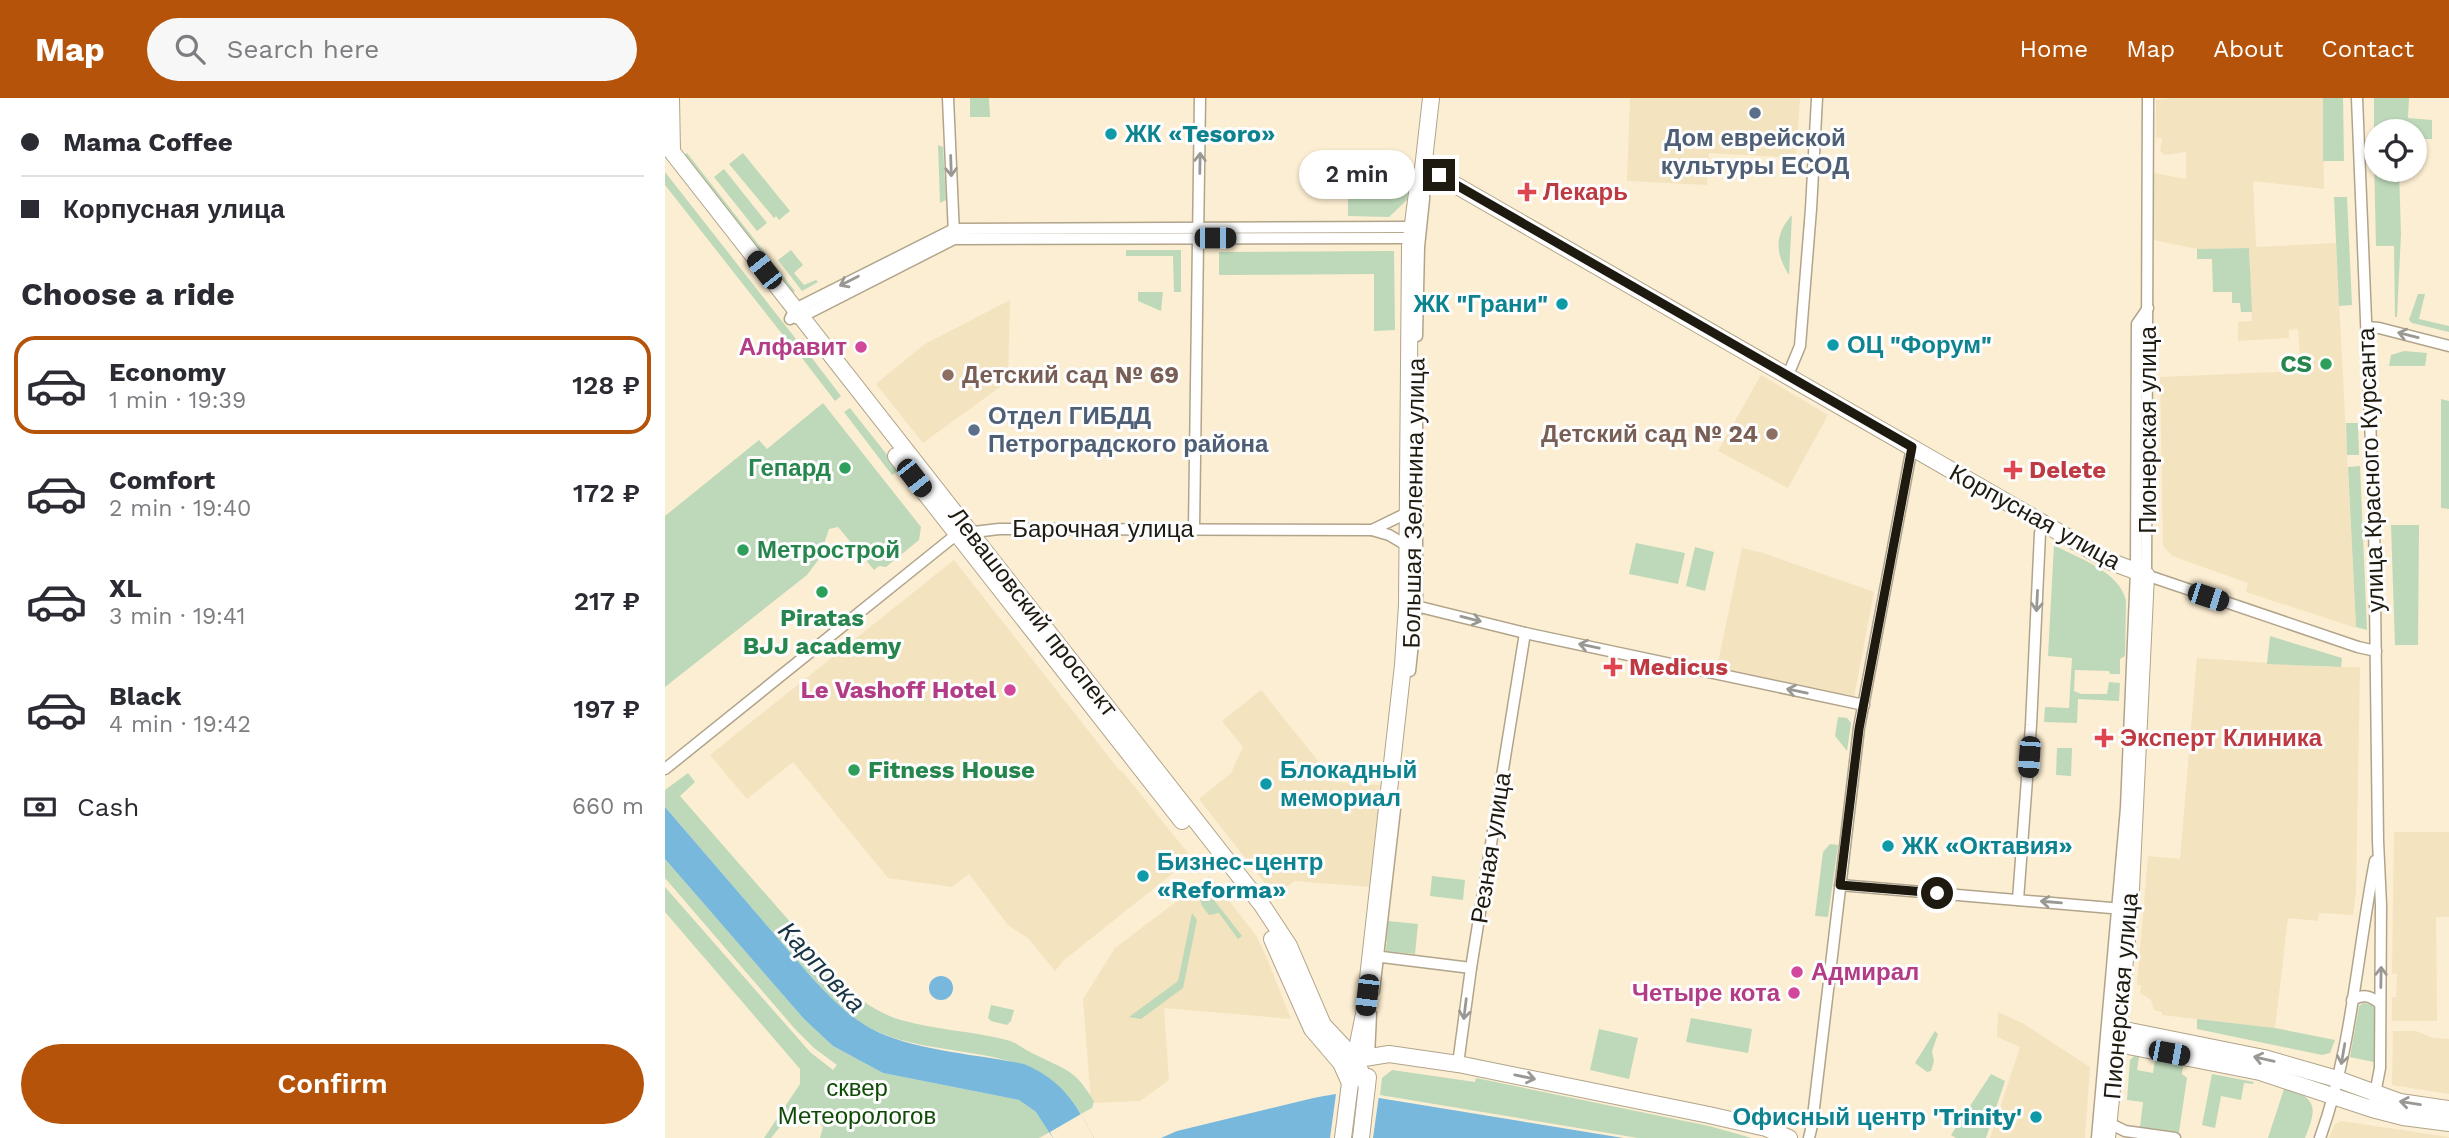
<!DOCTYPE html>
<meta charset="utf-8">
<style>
:root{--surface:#fff;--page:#f7f7f7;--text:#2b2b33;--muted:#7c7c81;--line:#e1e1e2;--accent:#b45309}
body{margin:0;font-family:"Work Sans",sans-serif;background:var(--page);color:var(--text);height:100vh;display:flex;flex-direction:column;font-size:26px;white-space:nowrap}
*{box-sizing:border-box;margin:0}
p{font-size:23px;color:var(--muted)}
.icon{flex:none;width:38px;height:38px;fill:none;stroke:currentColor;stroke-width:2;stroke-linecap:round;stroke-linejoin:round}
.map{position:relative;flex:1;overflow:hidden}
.details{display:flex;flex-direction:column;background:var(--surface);width:665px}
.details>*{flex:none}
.guide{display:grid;align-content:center;height:154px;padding:0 21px;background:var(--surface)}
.fabs{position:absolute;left:1699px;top:21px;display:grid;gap:14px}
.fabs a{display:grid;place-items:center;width:63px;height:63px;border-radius:50%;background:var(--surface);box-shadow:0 2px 5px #0004;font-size:35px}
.end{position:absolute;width:32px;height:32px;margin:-16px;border:9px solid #1e1a10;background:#fff;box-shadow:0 0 0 4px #fff}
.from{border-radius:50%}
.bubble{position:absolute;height:49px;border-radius:24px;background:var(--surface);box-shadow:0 2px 5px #0004;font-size:23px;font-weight:600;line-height:49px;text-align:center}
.car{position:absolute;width:21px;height:42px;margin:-21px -10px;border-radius:9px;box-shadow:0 0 5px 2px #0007;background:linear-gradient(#222 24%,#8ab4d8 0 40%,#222 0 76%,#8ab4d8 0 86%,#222 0)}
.guide b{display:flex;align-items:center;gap:24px;height:66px;font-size:26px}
.guide b+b{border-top:2px solid var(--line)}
.guide i{width:18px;height:18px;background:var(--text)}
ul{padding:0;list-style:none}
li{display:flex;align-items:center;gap:21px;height:98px;margin:0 14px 10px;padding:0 7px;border:4px solid transparent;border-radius:21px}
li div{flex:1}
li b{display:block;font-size:26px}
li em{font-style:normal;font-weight:600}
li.current{border-color:var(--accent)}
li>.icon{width:63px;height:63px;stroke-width:1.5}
h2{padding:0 21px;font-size:32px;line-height:84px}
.pay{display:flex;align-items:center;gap:18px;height:77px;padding:0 21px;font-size:26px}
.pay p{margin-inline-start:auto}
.action{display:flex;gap:14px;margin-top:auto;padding:14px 21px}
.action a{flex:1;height:80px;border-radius:42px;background:var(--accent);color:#fff;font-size:28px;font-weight:600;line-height:80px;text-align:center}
header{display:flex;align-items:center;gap:42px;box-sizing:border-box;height:98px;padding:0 35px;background:var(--accent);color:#fff}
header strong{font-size:33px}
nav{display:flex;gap:38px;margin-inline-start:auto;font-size:24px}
.search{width:490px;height:63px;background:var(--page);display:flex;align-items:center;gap:18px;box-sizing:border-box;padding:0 24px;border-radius:38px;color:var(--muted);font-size:26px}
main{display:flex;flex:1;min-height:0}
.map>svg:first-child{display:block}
</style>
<header>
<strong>Map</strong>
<div class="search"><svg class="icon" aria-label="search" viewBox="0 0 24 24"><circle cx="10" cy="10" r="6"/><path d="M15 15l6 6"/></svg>Search here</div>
<nav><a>Home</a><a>Map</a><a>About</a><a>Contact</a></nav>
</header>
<main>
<section class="details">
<div class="guide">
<b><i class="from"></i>Mama Coffee</b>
<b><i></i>Корпусная улица</b>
</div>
<h2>Choose a ride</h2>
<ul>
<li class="current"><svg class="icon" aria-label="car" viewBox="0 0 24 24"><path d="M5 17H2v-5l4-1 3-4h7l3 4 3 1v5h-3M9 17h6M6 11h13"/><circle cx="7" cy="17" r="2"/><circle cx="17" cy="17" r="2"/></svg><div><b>Economy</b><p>1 min · 19:39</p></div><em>128 ₽</em></li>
<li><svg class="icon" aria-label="car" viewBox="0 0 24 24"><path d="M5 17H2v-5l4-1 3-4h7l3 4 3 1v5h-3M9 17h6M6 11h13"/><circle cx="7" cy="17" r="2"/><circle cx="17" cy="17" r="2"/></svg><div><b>Comfort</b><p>2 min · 19:40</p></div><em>172 ₽</em></li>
<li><svg class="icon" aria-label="car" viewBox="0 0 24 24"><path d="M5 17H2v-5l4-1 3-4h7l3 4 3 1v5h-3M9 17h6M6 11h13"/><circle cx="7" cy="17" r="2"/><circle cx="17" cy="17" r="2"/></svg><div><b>XL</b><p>3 min · 19:41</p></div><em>217 ₽</em></li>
<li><svg class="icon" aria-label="car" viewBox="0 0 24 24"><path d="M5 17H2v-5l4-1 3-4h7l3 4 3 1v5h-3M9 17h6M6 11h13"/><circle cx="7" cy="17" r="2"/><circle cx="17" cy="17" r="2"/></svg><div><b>Black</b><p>4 min · 19:42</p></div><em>197 ₽</em></li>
</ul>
<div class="pay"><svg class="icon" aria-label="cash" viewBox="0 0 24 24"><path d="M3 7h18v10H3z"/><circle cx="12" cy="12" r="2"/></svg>Cash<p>660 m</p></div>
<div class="action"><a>Confirm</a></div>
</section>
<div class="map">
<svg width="1784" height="1040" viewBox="0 0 1784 1040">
<rect width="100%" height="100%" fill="#fceed2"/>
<!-- built -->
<g fill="#f4e3bf">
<path d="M965,0h170l-4,60 -87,-5 -2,32 -80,-4z"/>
<path d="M1507,0h151l1,91 -71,-8 3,66 80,-4 20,385 -110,-36 2,-9 -76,-27 -9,-10 -3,-169 141,-6 -3,-42 -9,1v8l-51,3v-19l14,-1 -3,-73 -52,1 -43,-9v-67l32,6v-27l-21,3 -5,-4 2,-13h-6v-38z"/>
<path d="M345,202l-2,81 -85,62 -47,-59 49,-40z"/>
<path d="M1096,277l67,40 -40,73 -70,-37z"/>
<path d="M1077,450l21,5 111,39 -20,105 -137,-30z"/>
<path d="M289,462l166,211h2l70,87 -128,102 -9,11 -26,-32 -21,-14 -39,-51 -17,13 -64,-9 -95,-116 -46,37 -37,-44z"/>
<path d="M1532,560l130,9h33l-4,225 -3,23 -34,-2 -1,8 -30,-3 -13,110 -113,-13v-3l-8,-2 -3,-10 -11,-7 1,-8h-4l11,-129 32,3z"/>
<path d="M596,592l74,92 45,3 -9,102 -76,-6 -21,14 -75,-96 32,-26 12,-26 -21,-26z"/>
<path d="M1729,734h55v85h-13l1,104h-45v-24h4l1,-23h-5z"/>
<path d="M545,778l47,61 9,19 25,63 -127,-11 5,72 -29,21 -49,2 -8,-104 32,-51z"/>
<path d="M1333,914l26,12 66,43 -5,71h-95l30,-91 -23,-10z"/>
<path d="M1728,933h23l17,7 16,1v55l-57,-9z"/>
<path d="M1676,1023l108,16v1h-120l6,-14z"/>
</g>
<!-- green -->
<g fill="#bdd9b9">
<path d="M305,0h19l1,19h-20z"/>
<path d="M1658,0h20l1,63h-21z"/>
<path d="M1709,0h35l-1,20 24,2v19h-17v-8h-38l-1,9h-2z"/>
<path d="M273,47l5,2 3,53 -6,3z"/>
<path d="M22,55l108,138 -4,3 -108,-138z"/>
<path d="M78,55l47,58 -11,9 -3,-4 -2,2 -45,-54z"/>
<path d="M1709,61h2l1,11h22l2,64 -4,83h-2l-1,-71h-18z"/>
<path d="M59,71l43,54 -10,8 -43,-54z"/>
<path d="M683,71l62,1 -3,30 -18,17 -41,-1z"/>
<path d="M0,74l131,167 -6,5 -125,-159z"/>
<path d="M1669,99h13l5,108 -13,1z"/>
<path d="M1127,117l-3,60c-14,-22 -15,-40 3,-60z"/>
<path d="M1584,150l3,64h-11l-1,-9h-8v-11h-19l-1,-33h-15v-10z"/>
<path d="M126,152l12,15 -9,8 10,12 12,-5 2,2 -16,9 -24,-31z"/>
<path d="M461,152h55v42h-7l-1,-36h-47z"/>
<path d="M729,153l1,79 -21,1v-57l-155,1v-23z"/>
<path d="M473,194h25l-2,19 -23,-10z"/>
<path d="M1753,196h7l-6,25 30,7v6l-37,-9 -3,-3z"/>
<path d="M1739,253l23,2 -2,13h-36l2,-11z"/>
<path d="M143,255l33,43 -6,5 -33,-43z"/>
<path d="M1776,301l8,2v108l-8,-1z"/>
<path d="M158,305l98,124 -2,13 -33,27 -7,-1 -5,4 -36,-43 -9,2 -10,30 -12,16 -142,112v-171l94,-76 8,9z"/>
<path d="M185,310l49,62 -7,5 -48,-63z"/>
<path d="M1681,325h12l1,32h-12z"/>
<path d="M1695,368l7,164 -11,-3 -8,-160z"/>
<path d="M1726,427h28l-1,120h-23z"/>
<path d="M971,445l49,10 -7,31 -49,-10z"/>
<path d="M1389,447c23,13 66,26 72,56l-1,55 -5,3v15h-10l-1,-3 -34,-1 -1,21 7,3h26l2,-12 11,1 -1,18 -41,-2 -1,24 -33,-1 1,-15 24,1 3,-50 -24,-2z"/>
<path d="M1030,449l19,5 -9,39 -19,-5z"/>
<path d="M1605,538l72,22 -1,9 -74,-3z"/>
<path d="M1173,619l9,1 4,5 -4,28 -12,-15z"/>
<path d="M1392,650h15l-1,28 -15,-1z"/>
<path d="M23,675l7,9 -15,14 173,198c15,11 30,21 48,26 34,10 71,11 106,20 11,3 19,11 29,15 32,16 38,14 58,46l-2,7 -11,6c-44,-76 -137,-51 -207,-84 -24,-11 -44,-32 -61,-51l-148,-172v-17z"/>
<path d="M1165,746l8,1 -10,72 -13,-1 8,-64z"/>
<path d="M0,761l139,160 29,27 50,27 136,27 17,12 14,20 -11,6h-219l3,-11 -19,-17 -12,2 -21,26h-7l36,-54v-15l-135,-157v-25l145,165 23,18 4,-5 -23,-17 -19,-19 -130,-151z"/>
<path d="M767,778l33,4 -2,20 -33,-4z"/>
<path d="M549,787l3,3 -7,7 32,41 -4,3 -19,-26 -10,2 -7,-9 -3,-10z"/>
<path d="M527,815l5,7 -14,68 -42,31 -12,-2 49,-36z"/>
<path d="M723,823l30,3 -3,30 -29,-3z"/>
<path d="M1698,905l8,1 4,5 -1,53 -24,-5 9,-51z"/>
<path d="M326,907l23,5 -3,11 -4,4 -16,-4 -3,-3z"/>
<path d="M1026,920l61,11 -4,24 -62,-11z"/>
<path d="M1532,921l78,9 60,12 -5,13 -8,2 -125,-26z"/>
<path d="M934,931l39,9 -9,41 -39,-9z"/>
<path d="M1270,933l3,3 -6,17 2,10 -3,10 -4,1 -12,-9z"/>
<path d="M1469,958l5,1 -2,13 16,3 2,-13 28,6 -1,8 5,4 -8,54 -39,-5 3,-25 -16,-2 3,-40z"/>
<path d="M727,972l83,12 1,-4 233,48 43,12h-114l-258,-43 2,-17z"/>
<path d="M1326,976l14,7 -19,57h-30l-5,-3z"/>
<path d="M1547,976l42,8 -1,2 -9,-1 -3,17 -20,-4 -6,32 -13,-3z"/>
<path d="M1620,988c33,14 32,21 20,52h-37z"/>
</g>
<!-- water -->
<g fill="#78b8dd">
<path d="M0,709l148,172c17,18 35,37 57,49 42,23 107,26 154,36 39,17 51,38 70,74h-41l-17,-26 -17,-12 -136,-27 -50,-27 -29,-27 -139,-160z"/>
<circle cx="276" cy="890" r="12"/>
<path d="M669,995l45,5 244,40h-462l16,-7z"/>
</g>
<!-- pier -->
<g fill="#fceed2">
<path d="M669,992l45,5 -6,43h-43l6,-44 -30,5 -1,-4z"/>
<path d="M416,1016l13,24h-41l-3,-6z"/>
</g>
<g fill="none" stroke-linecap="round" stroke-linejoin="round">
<defs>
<g id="street">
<path d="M283,0l6,137"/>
<path d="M1483,0l-2,477 212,72 18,4"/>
<path d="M1692,0l17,420 4,323 3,64 -1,163 -6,31"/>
<path d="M131,220l5,-1 153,-78 457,-1"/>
<path d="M125,221l5,-10 159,-80 458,-2"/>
<path d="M1702,229l12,1 70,18"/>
<path d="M752,238l2,-89 5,-48v-15"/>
<path d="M1123,277l12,-29 11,-137 6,-111"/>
<path d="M529,431l6,-431"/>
<path d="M707,432l35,-17"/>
<path d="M747,507l113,28 339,72"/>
<path d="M745,573l7,-65v-223"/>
<path d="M0,671l292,-235 42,-5 373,1 17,5 17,10"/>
<path d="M1175,787l283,24"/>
<path d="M1353,802l13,-175 9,-192 3,-9"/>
<path d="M709,858l97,12"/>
<path d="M709,893l21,-182"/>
<path d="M1687,902c11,-6 18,-5 28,4"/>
<path d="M704,959l2,-43"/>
<path d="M793,966l13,-96 54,-335"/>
<path d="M1444,1025l16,8 50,7"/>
<path d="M1144,1040l3,-13 47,-397 53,-281"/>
<path d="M1432,1040l29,-330 10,-237 1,-247 11,-16"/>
<path d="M1655,1040c32,-88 37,-185 55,-277"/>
</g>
<g id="secondary">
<path d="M6,0l1,53"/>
<path d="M0,45l597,762 27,41 34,79 32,34 12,27"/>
<path d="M758,71l29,14 657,378 37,14 -16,335 -23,228"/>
<path d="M231,358l286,365"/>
<path d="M607,841l40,90 29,34 9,20"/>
<path d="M1455,931l144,29 73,21 63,23 49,7"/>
<path d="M1453,946l142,28 112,37 31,8 46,6"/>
<path d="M681,963l43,-7 69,10 251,51 57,13 23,10"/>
<path d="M678,1040l7,-55 14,-69 39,-349 4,-60 3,-358 8,-62 5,-16 8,-71"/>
<path d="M696,1040l7,-61"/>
</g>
</defs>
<!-- street casing -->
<use href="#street" stroke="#b1a48a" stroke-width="13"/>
<!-- secondary casing -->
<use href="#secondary" stroke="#b1a48a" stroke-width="18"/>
<!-- street -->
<use href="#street" stroke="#fff" stroke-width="10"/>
<!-- secondary -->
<use href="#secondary" stroke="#fff" stroke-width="16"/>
</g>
<!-- one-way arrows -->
<defs><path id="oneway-shaft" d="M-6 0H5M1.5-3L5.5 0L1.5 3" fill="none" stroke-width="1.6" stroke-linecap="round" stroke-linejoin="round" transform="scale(1.75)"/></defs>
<g stroke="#9a9893">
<use href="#oneway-shaft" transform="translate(535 65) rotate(-89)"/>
<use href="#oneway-shaft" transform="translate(286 68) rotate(88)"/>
<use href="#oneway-shaft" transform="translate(184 183) rotate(153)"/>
<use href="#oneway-shaft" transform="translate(1743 237) rotate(-166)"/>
<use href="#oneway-shaft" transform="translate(1372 503) rotate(93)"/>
<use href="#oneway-shaft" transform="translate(806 521) rotate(14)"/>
<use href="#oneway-shaft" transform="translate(924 548) rotate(-168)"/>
<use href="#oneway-shaft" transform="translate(1132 593) rotate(-168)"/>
<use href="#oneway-shaft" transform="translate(1386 804) rotate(-175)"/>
<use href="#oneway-shaft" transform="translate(1716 879) rotate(-89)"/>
<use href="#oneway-shaft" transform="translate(800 911) rotate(97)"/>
<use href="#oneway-shaft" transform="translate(1678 956) rotate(100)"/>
<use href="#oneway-shaft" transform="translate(1599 961) rotate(-167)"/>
<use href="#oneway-shaft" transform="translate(860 979) rotate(12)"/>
<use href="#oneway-shaft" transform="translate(1745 1005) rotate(-171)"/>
</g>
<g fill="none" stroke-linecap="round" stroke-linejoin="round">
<!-- route -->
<path stroke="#1e1a10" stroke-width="9" d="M774,77l473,272 -53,282 -19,156 97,8"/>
</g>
<!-- markers -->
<g fill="#5c6f8a" stroke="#fdfdfd" stroke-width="2.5">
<circle cx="1090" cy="15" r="7"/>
<circle cx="309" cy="332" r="7"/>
</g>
<g fill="#0f9aa8" stroke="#fdfdfd" stroke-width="2.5">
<circle cx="446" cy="36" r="7"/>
<circle cx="897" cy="206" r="7"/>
<circle cx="1168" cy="247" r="7"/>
<circle cx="601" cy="686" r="7"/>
<circle cx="1223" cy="748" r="7"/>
<circle cx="478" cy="778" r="7"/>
<circle cx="1371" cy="1019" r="7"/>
</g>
<g fill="#e0444e" stroke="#fdfdfd" stroke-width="2.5">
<path d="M858.5 83.5h7v7h7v7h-7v7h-7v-7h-7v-7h7z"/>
<path d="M1344.5 361.5h7v7h7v7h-7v7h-7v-7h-7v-7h7z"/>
<path d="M944.5 558.5h7v7h7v7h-7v7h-7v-7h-7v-7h7z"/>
<path d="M1435.5 629.5h7v7h7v7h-7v7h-7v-7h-7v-7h7z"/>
</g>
<g fill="#d1479c" stroke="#fdfdfd" stroke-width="2.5">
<circle cx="196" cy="249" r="7"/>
<circle cx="345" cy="592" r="7"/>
<circle cx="1132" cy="874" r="7"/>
<circle cx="1129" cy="895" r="7"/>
</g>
<g fill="#2e9e5b" stroke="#fdfdfd" stroke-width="2.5">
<circle cx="1661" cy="266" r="7"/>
<circle cx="180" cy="370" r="7"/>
<circle cx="78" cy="452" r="7"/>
<circle cx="157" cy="494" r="7"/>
<circle cx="189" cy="672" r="7"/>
</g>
<g fill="#8d6e63" stroke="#fdfdfd" stroke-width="2.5">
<circle cx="283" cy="277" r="7"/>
<circle cx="1107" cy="336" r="7"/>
</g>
<g text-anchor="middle" stroke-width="6" stroke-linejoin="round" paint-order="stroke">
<!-- culture labels -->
<g font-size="24" font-weight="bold" fill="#0d838f" stroke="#fdfdfd" text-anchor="start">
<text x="460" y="44">ЖК «Tesoro»</text>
<text x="883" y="214" text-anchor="end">ЖК "Грани"</text>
<text x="1182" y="255">ОЦ "Форум"</text>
<text x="615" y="680">Блокадный<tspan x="615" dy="28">мемориал</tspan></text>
<text x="1237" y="756">ЖК «Октавия»</text>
<text x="492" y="772">Бизнес-центр<tspan x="492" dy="28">«Reforma»</tspan></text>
<text x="1357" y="1027" text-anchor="end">Офисный центр 'Trinity'</text>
</g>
<!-- service labels -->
<g font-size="24" font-weight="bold" fill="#4e5e75" stroke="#fdfdfd">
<text x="1090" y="48">Дом еврейской<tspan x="1090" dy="28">культуры ЕСОД</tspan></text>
<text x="323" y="326" text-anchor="start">Отдел ГИБДД<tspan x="323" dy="28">Петроградского района</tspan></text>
</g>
<!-- health labels -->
<g font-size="24" font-weight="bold" fill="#be3a42" stroke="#fdfdfd" text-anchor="start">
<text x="878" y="102">Лекарь</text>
<text x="1364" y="380">Delete</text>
<text x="964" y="577">Medicus</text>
<text x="1455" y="648">Эксперт Клиника</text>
</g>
<!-- hotel labels -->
<g font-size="24" font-weight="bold" fill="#b23c85" stroke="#fdfdfd" text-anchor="end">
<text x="182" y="257">Алфавит</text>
<text x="331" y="600">Le Vashoff Hotel</text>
<text x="1146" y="882" text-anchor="start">Адмирал</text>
<text x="1115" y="903">Четыре кота</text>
</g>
<!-- leisure labels -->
<g font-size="24" font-weight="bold" fill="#27864d" stroke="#fdfdfd" text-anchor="end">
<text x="1647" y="274">CS</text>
<text x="166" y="378">Гепард</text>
<text x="92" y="460" text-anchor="start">Метрострой</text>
<text x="157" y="528" text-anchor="middle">Piratas<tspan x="157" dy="28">BJJ academy</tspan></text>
<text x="203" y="680" text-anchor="start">Fitness House</text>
</g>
<!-- education labels -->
<g font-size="24" font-weight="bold" fill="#785e54" stroke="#fdfdfd" text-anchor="start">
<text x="297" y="285">Детский сад № 69</text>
<text x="1093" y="344" text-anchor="end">Детский сад № 24</text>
</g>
<!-- street labels -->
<g font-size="24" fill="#1e1a10" stroke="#fdfdfd">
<text transform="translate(1483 332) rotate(-90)" y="8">Пионерская улица</text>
<text transform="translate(1706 372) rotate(-92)" y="8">улица Красного Курсанта</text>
<text transform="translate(749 405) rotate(-89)" y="8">Большая Зеленина улица</text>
<text transform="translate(1370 419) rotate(29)" y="8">Корпусная улица</text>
<text x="438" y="439">Барочная улица</text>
<text transform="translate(368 514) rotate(52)" y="8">Левашовский проспект</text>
<text transform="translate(826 750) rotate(-81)" y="8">Резная улица</text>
<text transform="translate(1456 898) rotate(-85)" y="8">Пионерская улица</text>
</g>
<!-- park labels -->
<g font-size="24" fill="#0f4b06" stroke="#fdfdfd">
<text x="192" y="998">сквер<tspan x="192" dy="28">Метеорологов</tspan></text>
</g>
<!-- water labels -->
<g font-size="26" font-style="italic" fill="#163444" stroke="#fdfdfd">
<text transform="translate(157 869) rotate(47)" y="9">Карповка</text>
</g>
</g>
</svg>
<div class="fabs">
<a><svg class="icon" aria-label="locate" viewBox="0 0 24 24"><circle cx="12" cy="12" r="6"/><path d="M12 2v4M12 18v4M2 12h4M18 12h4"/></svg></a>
</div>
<i class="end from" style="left:1272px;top:795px"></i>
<i class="end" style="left:774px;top:77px"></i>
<div class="bubble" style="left:634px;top:52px;width:116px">2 min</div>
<i class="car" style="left:550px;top:140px;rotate:90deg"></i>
<i class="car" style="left:99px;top:172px;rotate:322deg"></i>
<i class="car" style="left:249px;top:380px;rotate:142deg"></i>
<i class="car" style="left:1543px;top:499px;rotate:108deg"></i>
<i class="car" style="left:1364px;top:659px;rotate:184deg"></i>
<i class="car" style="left:702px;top:897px;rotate:187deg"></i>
<i class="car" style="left:1504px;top:955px;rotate:101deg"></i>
</div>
</main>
